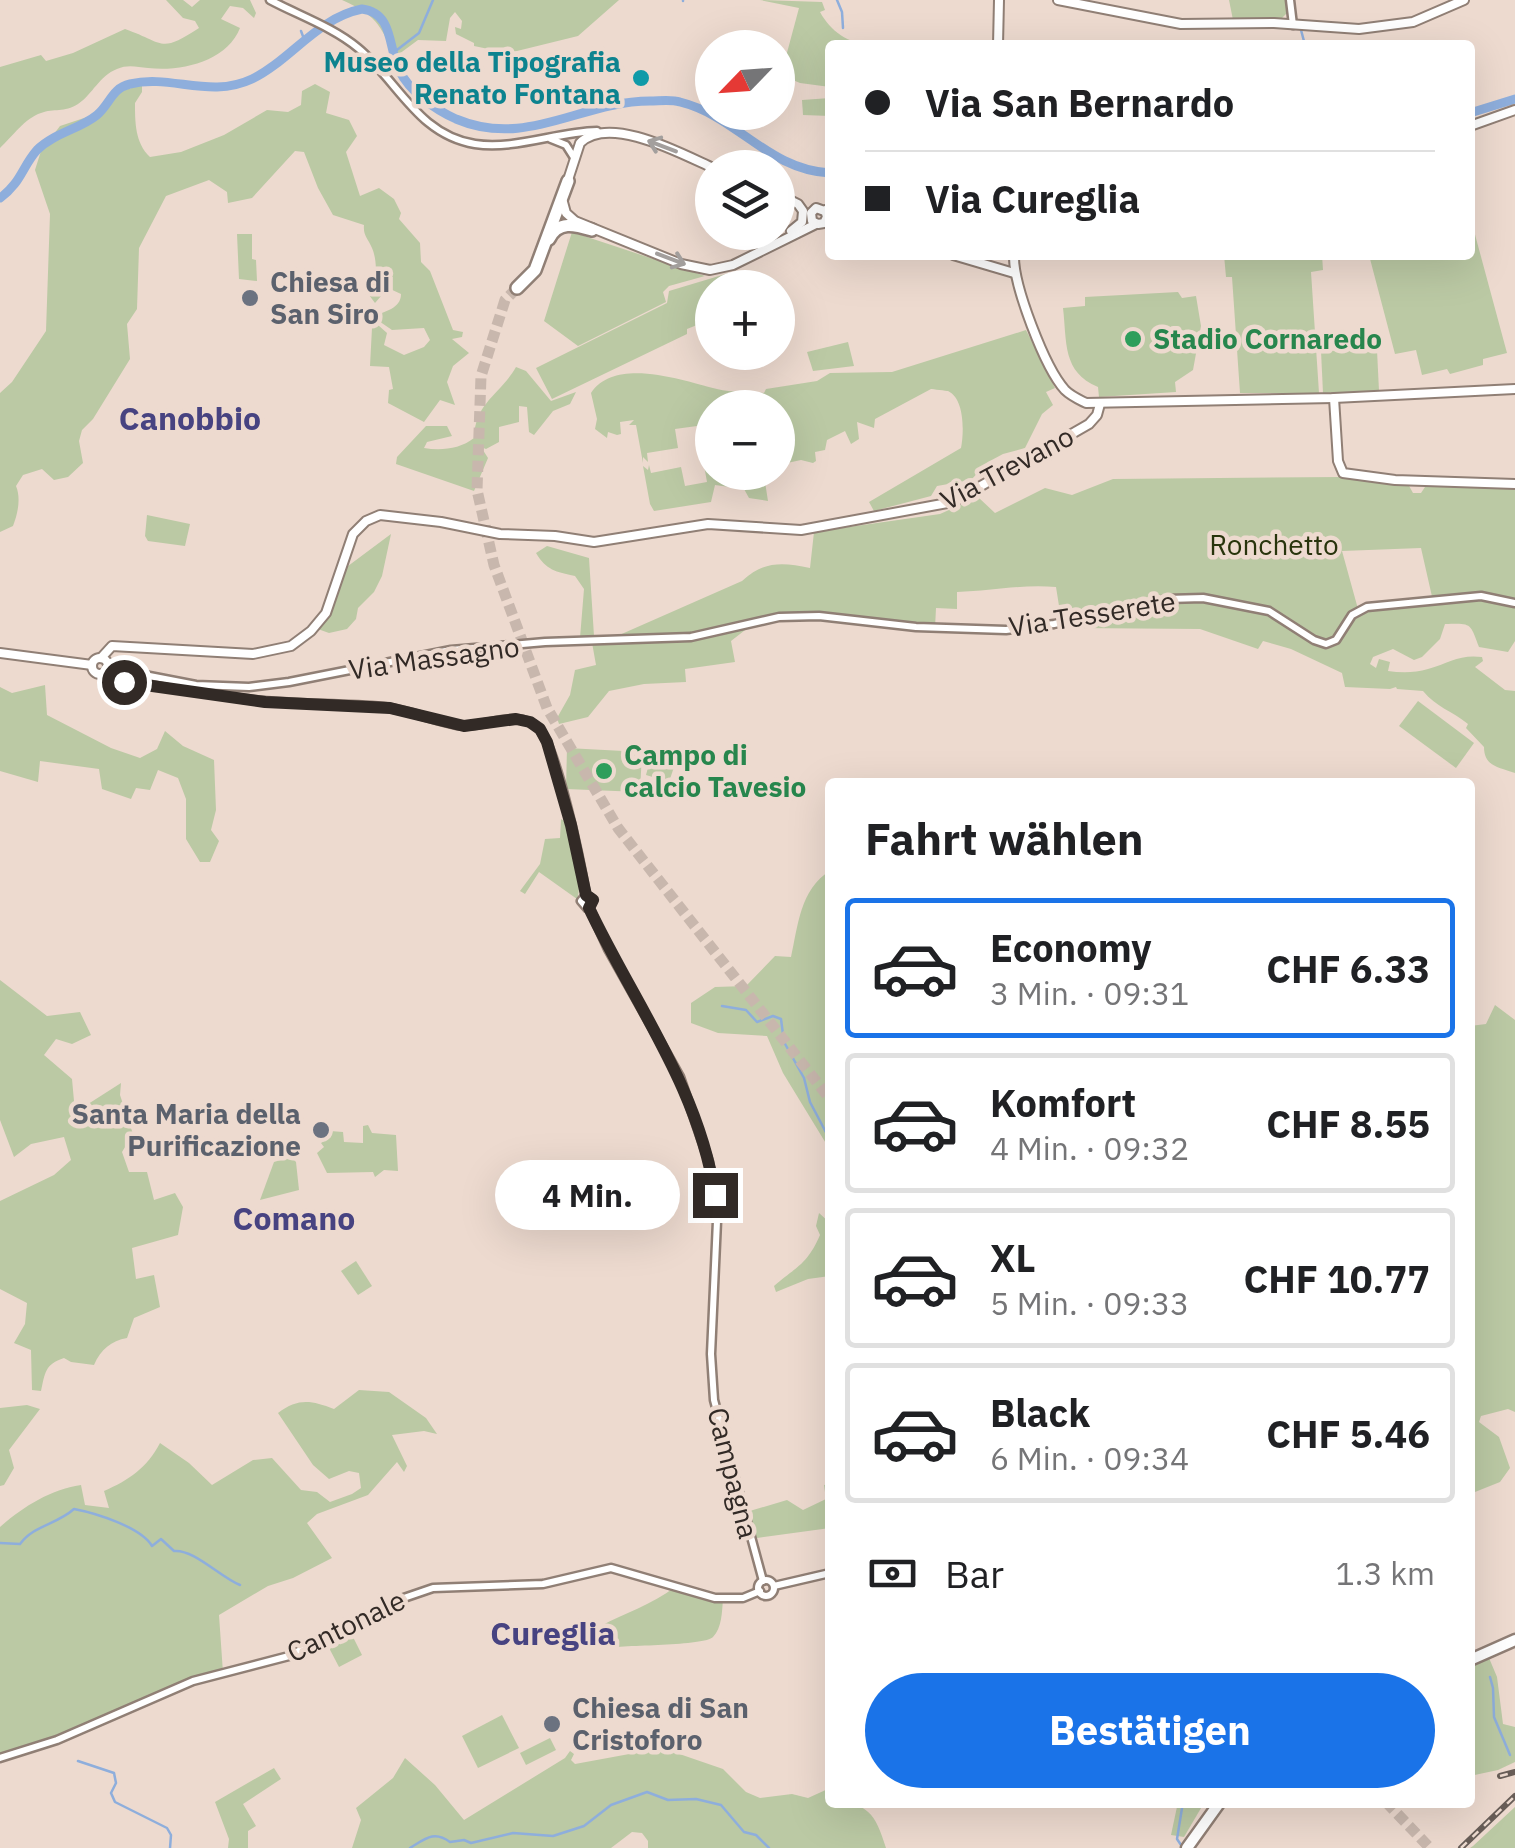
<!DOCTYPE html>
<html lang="de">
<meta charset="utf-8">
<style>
:root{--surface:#fff;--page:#f2f2f2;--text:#202124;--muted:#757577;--line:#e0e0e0;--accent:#1a73e8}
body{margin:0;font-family:"IBM Plex Sans",sans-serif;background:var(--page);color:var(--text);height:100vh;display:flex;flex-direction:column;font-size:38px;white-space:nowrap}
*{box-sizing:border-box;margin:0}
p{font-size:32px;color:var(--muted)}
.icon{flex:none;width:55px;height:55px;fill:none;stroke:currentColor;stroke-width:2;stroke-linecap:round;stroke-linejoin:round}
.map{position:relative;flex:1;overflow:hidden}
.details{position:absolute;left:825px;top:778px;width:650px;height:1030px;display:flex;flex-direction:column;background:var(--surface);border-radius:10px;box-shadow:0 10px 40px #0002}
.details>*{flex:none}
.hud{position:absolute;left:825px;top:40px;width:650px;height:220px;border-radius:10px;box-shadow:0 10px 40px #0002;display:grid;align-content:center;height:220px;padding:0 40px;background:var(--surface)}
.needle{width:65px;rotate:245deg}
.tools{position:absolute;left:695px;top:30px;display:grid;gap:20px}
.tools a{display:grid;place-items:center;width:100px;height:100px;border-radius:50%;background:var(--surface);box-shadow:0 10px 40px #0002;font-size:50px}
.end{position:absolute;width:45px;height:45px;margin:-22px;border:12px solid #322a26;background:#fff;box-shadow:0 0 0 5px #fff}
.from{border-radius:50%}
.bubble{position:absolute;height:70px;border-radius:35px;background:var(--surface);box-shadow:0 10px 40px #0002;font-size:32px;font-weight:800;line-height:70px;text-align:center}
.hud b{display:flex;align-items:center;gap:35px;height:95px;font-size:38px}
.hud b+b{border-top:2px solid var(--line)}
.hud i{width:25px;height:25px;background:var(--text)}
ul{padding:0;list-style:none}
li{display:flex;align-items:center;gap:30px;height:140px;margin:0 20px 15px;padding:0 20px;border:5px solid var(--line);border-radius:10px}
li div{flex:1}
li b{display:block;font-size:38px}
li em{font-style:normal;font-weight:800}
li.on{border-color:var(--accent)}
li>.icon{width:90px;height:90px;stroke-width:1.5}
h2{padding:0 40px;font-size:45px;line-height:120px}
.pay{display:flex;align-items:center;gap:25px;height:110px;padding:0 40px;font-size:38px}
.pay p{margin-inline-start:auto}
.action{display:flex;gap:20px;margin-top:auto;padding:20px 40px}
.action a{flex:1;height:115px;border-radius:60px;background:var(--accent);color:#fff;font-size:40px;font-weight:800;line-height:115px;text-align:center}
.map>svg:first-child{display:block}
</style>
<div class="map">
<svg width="1515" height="1848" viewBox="0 0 1515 1848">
<rect width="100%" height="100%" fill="#eddacf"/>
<!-- green -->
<g fill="#bbc9a4" fill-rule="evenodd">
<path d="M166,0h17l9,7 8,-7h50l6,13 -2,5 -11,-10 -13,-2 -9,13 19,9c-13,33 -58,44 -92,40 -11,-1 -20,-4 -31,1 -18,7 -24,25 -39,35 -14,9 -24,4 -37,9 -16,5 -29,24 -41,35v-81l41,-12 5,6 27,-8 52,-24c40,14 34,25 74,-1l-4,-7 -12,-3z"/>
<path d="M342,0h277l-41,36 -61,15 -14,1 -29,-6v-3l-18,-9 -1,-7 6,2 1,-8 -7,-9 -5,6 -4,23 -28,-1 -23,17c-15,-33 -19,-42 -53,-57z"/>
<path d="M760,0l62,2 3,8 -5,2c11,20 28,31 50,33h-40v42l-30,-4 -19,-8 18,-67z"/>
<path d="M1229,0h56l3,12 -6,6 -49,2z"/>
<path d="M315,84l15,8 -4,21 23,7 8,16 -11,16 14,44 19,-8 15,11 7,14 -2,6 21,24 1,19 9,9 23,59 10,2 -1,5 -10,2 17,14 -16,13 -6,16 8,23 -15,-5 -16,22 -36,-19 1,-13 4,-1 -4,-22 -19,-1 2,-38 6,-3 9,8 -3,12 20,10 20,-8 6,-7 -6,-12 -32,2 -19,-13c11,-6 28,-8 28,-23l-13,-6 -13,15 -6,-8c8,-12 9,-33 3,-47 -4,-10 -9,-12 -8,-23l-31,-10 -15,-27 -14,-36 -9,-1 -43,47 -24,5 -1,-11 -18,-12 -43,16 -27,52 -2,61 -10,15 3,35 -37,60 -11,11 -3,11 4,22 -15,14 -14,3 -12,-11 -19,6 -7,11c5,12 2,27 -3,40l-13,6v-139l12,-11 34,-51 4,-117 -15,-44 6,-19 19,-25 36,-12 18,-21 28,-8v7l-7,11c0,19 0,40 15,54l31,-5 43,-17 43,-25 21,2 13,-7 1,-14z"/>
<path d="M830,98v18l-27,-1 -1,-15z"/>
<path d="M1470,216l37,137 -24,6v6l-33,9 -3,-5 -25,6 -6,-25 -21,4 -26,-99h101z"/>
<path d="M572,232l133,44 -36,10 -6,6 3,10 -88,44 -34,-25z"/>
<path d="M237,234h15v25l4,1 1,21 -18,-2z"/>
<path d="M1224,255h98l1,15 -12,2 8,121h-79l-8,-116h-6z"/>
<path d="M729,273l8,14 -25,1v31l-25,10v5l-135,65 -16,-31 131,-65 2,-12z"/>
<path d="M1178,292l4,6 14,-2 5,30 -8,44 -18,12 1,10 -77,5 -1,-10c-36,-15 -31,-45 -35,-79l22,-2v-9z"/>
<path d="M1026,330l29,58 -9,4 7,13 -11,9 -17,34 -22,6 -15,8 -17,18 -34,6 -6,10 -57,15 -5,-9 92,-54c3,-15 4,-49 -13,-57 -1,0 -16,-2 -17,-2l-56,30 -1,9 -17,-6 2,17 -8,5 -6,-13 -18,9 -2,10 -10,2 1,9 -3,2 -12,-3 -23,5v-57h-66v64l57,1 -4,9 3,19 -19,-3 -5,-9 -29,-4 -4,17 -57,9 -4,-7 -7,-38 5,4 1,-5 2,8 30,-6 4,19 22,-4 -10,-56 -22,3 3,19 -31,5 1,9 -5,-5v6l-7,-38h-7l5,-5 -14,2 1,12 -4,1 -9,-3 -1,6 -12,-9 2,-10 -6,-26c25,-37 92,-12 126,-4 15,4 32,2 47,4l2,-4 51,-8 13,-8 62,-1z"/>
<path d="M848,342l6,24 -41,5 -6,-19z"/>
<path d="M1377,350l2,41 -56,2 -2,-42z"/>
<path d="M516,367l10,4 25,30 25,-9 -6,12 -17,7 -19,24 -5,-3 -2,-25 -8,-1v16l-20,5v15l-13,7 -5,-2 7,11 -14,33 -78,-27 1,-7 29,-31h21l5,10 -25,6 -3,6c17,3 36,1 50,-10 1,-36 26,-43 42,-71z"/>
<path d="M1341,477l67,7 5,9h8l6,-9 88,3v154l-7,11 -29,-5c-9,-24 -7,-24 -34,-23l-5,15 -18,18 -8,3 -21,-11 -20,8 -3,7 6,4 3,-9 11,3 -2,9c13,2 27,2 40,-2 21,-6 32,-15 54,-12l1,4 -8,6 30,23 10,1v82c-17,-6 -31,-7 -31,-26l-18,-19 2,-4c-16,-13 -32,-17 -45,-33l-26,-2 -1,-2 -6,2 -45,-2 -3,-14 -51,-24 -28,-8 -5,8 -58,-20 -125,-1 -4,-17 -11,1 -4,-25c-35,-3 -63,4 -99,5v17l-21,-1 -1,20 -116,-12 -61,4 -27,21 4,21 -50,7 1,13 -42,2 -35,7 -21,26 -29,7 -2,-6 13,-23 5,-25 21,-5 -5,-28 -11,1 4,-49 -9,-13c-19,-4 -29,-6 -39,-23l11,-7 42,12 5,78 4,4h10l134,-59c22,-20 40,-19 68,-13l4,-36 126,-18 38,-17 17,16 50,-25 27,7 41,-16zM1421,548l12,53 -75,8 -16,-58z"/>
<path d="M147,515l43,9 -5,22 -37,-5 -3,-5z"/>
<path d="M391,534l-9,42 -8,16 -16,16 -2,11 -9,10 -18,4 -14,-5 25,-56z"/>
<path d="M45,685l2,30 64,33 29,10 17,-9 8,-18 18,15 31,14 2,50 -5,20 8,11 -9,21h-10l-14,-23v-40l-8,-21 -20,-8 -8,20 -14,-2 -5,11 -29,-10 -3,-20 -59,-8 -2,21 -38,-11v-84l12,6z"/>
<path d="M1418,701l56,42 -18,25 -57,-42z"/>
<path d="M567,748l75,4 -2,40 -74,-3z"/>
<path d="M650,760l24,7 -5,15 -23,-7z"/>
<path d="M561,819l5,3c4,21 18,61 11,77l-38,-27 -14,22 -5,-3 20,-27 5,-25 15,-1z"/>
<path d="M830,871v279l-47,-77 -16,-37 -49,-3 -27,-10v-20l24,-16 31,-1 29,-30 16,1c7,-31 9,-68 39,-86z"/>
<path d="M0,980l47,36 33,-4 11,23 -19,9 -16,-5 -12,16 28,24 2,22 11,5 36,-23 -1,12 13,39 -11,18 7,20h18l7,28 21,-7 8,14 -5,28 -46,13 4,31 18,-4 6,32 -26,11 -7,20c-16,3 -26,11 -33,27l-23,-3 -7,-4c-19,6 -19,15 -23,33l-9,-1 -1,-40 -17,-7 11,-19 2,-21 -27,-14v-88l54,-26 17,-15 -7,-23 -33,7 -17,13 -14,-37z"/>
<path d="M1495,1005l20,15v392l-7,-3 -27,7 -2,6 20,15 11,31 -10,14 -30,12v-468l16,-2z"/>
<path d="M368,1125l4,8 24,2 2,36 -14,-1 -9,7 -2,-5 -46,1 -10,-20 7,-6 -3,-4 10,-6 -1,-6 13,1 1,10 19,1v-17z"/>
<path d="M291,1157l5,5 3,28 -39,10 14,-38z"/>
<path d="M819,1213l11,10v53l-22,3 -32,13 -2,-6c23,-20 33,-21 46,-51l-4,-9z"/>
<path d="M356,1261l16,25 -14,9 -17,-24z"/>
<path d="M359,1390l30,2 37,26 11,16 -13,-3 -32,4 15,31 -3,6 -7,-10 -29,33 -51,19 -10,9 25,35 -39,20 -25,8 -49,29 4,58c-76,20 -148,60 -223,85v-231c24,-21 50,-37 81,-42l4,20 24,3 -5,-17c25,-11 43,-23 56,-48l29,20 23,22 41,-25 19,-2 29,32 16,2 13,10 22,-8 9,-6 -2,-15 -10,-2 -20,8 -16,-14 -35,-52c20,-15 33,-13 56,-4z"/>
<path d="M27,1405l13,4 -31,41 5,18 -10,17 -4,1v-78z"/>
<path d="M830,1484v44l-80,11 -7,-26 44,-13 16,10 23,-11 -2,-14z"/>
<path d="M675,1587l48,12c-1,12 -1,29 -10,38 -8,9 -90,8 -109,11l-3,-22c23,-13 51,-21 74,-39z"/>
<path d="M350,1631l12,24 -23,12 -12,-23z"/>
<path d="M1489,1658l8,19 6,47 12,3v35l-17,8 -28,6v-45l4,-8 -4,-6v-51z"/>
<path d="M502,1715l17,33 -41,20 -16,-32z"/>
<path d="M550,1738l6,12 -30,15 -6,-12z"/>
<path d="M662,1748l61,21 23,23 14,6 32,-4 16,4 22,-10v14c38,0 45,11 56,46h-238v-7l-6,-8 -10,-1 -21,16h-259l9,-28 -5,-12 37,-30 12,-20 30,27 29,35 101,-62 5,-7 4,3 -3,6 4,4z"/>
<path d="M274,1768l7,11 -38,25 13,22 -8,5v17h-20l1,-9 -14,-37z"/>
<path d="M1178,1802l26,1 -20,34 -13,-2z"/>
<path d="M1515,1807v41h-45l3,-2z"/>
</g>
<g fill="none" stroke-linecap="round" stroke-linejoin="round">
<!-- stream -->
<g stroke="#8eaedc" stroke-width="2.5">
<path d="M837,0l5,12 1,16"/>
<path d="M683,1v-1"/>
<path d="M1301,30l4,15"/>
<path d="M301,31l3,8"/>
<path d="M393,53l26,-20 14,-33"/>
<path d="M722,1006l24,4 11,12 16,-6 8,3 3,23 20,36 6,24 20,38"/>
<path d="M0,1543l20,1c14,-19 36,-19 54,-35 21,4 67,18 78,37l9,-7 13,12c20,-2 46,26 66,34"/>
<path d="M1490,1677l3,11 1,29 16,38"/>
<path d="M78,1761l36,12 2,10 -5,10 4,9 52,26 4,7 -1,13"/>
<path d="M410,1848c15,-9 24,-18 40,-6l14,-2 7,3 42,-10 40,3 31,-10 27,-21 36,-13 21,8 28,-1 25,6 23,27 12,3 13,13"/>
<path d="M1183,1848l-6,-9 6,-37"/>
</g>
<!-- river -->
<g stroke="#8eaedc" stroke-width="9">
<path d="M1470,113l45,-14"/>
<path d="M0,198c21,-15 22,-31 37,-48 17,-17 43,-21 60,-35 13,-11 15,-27 33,-31 41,-10 80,15 122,-5 39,-19 65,-61 110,-70 32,4 26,39 37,61 11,22 35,39 57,49 71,30 125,-18 194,-18 9,0 21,-2 30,1 57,14 88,68 150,71"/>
</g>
<!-- trunk-tunnel -->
<g stroke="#c8b7ad" stroke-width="11" stroke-dasharray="11 5.5" stroke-linecap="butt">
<path d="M517,288l-12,12 -24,76 -4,114 17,75 53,143 71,120 212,271"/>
<path d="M1386,1802l44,46"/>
</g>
<defs>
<g id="tertiary">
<path d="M270,0c28,15 63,27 88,48 40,33 60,87 117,96 40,6 81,-12 122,-13"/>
<path d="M1290,0l3,25"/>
<path d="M551,139l15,6 7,11"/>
<path d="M108,668l88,17 53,2 40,-5 162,-32 94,-8 146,-5 88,-20 40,-1 97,11 90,3 48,-6 113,-25 36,-1 66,13 45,29 12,4 10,-4 16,-25 15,-8 114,-11 34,7"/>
<path d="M102,674l7,8c46,-1 92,11 136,17 46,6 92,4 138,8 25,3 49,13 74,18 26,5 59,-18 81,3 19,18 43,137 48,167l7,5 -6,8 -6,-7 5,-6"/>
<path d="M589,907l19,42 72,128 29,85 8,59 -6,133 3,46 49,181"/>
<circle cx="766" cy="1588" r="8"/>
<path d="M774,1586l56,-13"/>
<path d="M0,1758l57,-18 136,-59 96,-25 106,-55 38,-13 110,-4 68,-16 104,30h28l17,-7"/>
</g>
<g id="secondary">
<path d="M1058,0l123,24 93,-1 85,6 54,-7 51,-22"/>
<path d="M998,45l1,-45"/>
<path d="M1470,126l45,-16"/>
<path d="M567,183l13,-40c29,-29 102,11 133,25"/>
<path d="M778,194l20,10 5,7 -1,11 -11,9"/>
<path d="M563,202l3,11 9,8 106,43 29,6 23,-5 83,-41"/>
<path d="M825,210l2,7 -3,6 -6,1 -6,-3 -1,-8 5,-5 14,5"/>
<path d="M953,255l61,18"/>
<path d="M1014,255c-1,30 31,113 51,135 6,6 13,9 21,13l248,-5 181,-9"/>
<path d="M1334,398l4,63 5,12 52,7 120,4"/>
<path d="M0,653l92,12"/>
<path d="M101,658l11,-12 141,8 38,-8 20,-15 15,-18 27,-79 13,-13 14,-6 61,7 59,12 55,2 39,6 114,-18 93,6 152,-28 136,-78 8,-9 3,-11"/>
<circle cx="100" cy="666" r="8"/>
</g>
<g id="primary">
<path d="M1470,1660l45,-20"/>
<path d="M1187,1848l33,-46"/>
</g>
<g id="trunk">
<path d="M549,239c9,-19 26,-14 43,-9"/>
<path d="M517,288l18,-18 33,-89"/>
</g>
</defs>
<!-- tertiary casing -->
<use href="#tertiary" stroke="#907f75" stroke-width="11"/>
<!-- secondary casing -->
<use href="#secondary" stroke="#907f75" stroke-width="12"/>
<!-- primary casing -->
<use href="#primary" stroke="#907f75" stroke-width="15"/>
<!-- trunk casing -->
<use href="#trunk" stroke="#907f75" stroke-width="16"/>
<!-- tertiary -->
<use href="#tertiary" stroke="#fff" stroke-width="6"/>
<!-- secondary -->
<use href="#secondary" stroke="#fff" stroke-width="8"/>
<!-- primary -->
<use href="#primary" stroke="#fff" stroke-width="10"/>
<!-- trunk -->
<use href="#trunk" stroke="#fff" stroke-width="11"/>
<defs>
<g id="rail">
<path d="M1500,1776l15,-4"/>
<path d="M1461,1848l54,-52"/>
</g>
</defs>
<!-- rail casing -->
<use href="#rail" stroke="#685d57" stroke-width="6"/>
<!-- rail -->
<use href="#rail" stroke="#eddacf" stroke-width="2.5" stroke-dasharray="8" stroke-linecap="butt"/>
</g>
<!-- one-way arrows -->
<defs><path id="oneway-shaft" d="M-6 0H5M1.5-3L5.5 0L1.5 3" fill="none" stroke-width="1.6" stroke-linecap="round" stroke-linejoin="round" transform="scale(2.5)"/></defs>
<g stroke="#a39f9d">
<use href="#oneway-shaft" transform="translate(662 146) rotate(-159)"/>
<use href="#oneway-shaft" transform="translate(671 259) rotate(21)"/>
</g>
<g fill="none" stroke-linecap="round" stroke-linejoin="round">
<!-- route -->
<path stroke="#322a26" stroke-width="12" d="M124,682l141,20 125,6 74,18 52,-7 14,3 10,7 7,13 24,83 15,70 7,5 -4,8c45,95 110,180 126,287"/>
</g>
<!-- markers -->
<circle fill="#0f9aa8" stroke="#eddacf" stroke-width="4" cx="641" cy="78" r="10"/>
<g fill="#6b7280" stroke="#eddacf" stroke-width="4">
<circle cx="250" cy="298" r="10"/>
<circle cx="321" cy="1130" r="10"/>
<circle cx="552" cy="1724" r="10"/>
</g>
<g fill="#2e9e5b" stroke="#eddacf" stroke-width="4">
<circle cx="1133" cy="339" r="10"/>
<circle cx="604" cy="771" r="10"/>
</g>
<g text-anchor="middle" stroke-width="9" stroke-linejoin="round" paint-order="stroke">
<!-- culture labels -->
<g font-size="28" font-weight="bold" fill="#0d838f" stroke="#eddacf" text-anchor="end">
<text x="621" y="72">Museo della Tipografia<tspan x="621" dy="32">Renato Fontana</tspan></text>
</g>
<!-- worship labels -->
<g font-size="28" font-weight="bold" fill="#5b616d" stroke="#eddacf" text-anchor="start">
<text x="270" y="292">Chiesa di<tspan x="270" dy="32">San Siro</tspan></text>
<text x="301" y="1124" text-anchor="end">Santa Maria della<tspan x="301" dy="32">Purificazione</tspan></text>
<text x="572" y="1718">Chiesa di San<tspan x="572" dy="32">Cristoforo</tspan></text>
</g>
<!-- leisure labels -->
<g font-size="28" font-weight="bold" fill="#27864d" stroke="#eddacf" text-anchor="start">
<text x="1153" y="349">Stadio Cornaredo</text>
<text x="624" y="765">Campo di<tspan x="624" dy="32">calcio Tavesio</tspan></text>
</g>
<!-- street labels -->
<g font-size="28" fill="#322a26" stroke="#eddacf">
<text transform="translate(1007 468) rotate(-28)" y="10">Via Trevano</text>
<text transform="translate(1092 614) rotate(-9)" y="10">Via Tesserete</text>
<text transform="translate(434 658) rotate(-8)" y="10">Via Massagno</text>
<text transform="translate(733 1473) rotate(76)" y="10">Campagna</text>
<text transform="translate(346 1626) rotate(-26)" y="10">Cantonale</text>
</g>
<!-- park labels -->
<g font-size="28" fill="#28340c" stroke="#eddacf">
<text x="1274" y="555">Ronchetto</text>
</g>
<!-- quarter labels -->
<g font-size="32" font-weight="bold" fill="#474381" stroke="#eddacf">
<text x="190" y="430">Canobbio</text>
<text x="294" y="1230">Comano</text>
<text x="553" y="1645">Cureglia</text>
</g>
</g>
</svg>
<div class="tools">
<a><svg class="needle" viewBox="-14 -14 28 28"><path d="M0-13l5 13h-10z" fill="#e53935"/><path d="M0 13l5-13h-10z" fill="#757577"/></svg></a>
<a><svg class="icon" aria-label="layers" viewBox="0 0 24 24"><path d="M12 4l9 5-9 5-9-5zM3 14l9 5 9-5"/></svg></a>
<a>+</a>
<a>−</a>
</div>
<i class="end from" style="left:124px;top:682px"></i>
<i class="end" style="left:715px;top:1195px"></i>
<div class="bubble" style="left:495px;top:1160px;width:185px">4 Min.</div>
<div class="hud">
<b><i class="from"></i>Via San Bernardo</b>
<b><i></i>Via Cureglia</b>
</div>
<section class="details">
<h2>Fahrt wählen</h2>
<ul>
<li class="on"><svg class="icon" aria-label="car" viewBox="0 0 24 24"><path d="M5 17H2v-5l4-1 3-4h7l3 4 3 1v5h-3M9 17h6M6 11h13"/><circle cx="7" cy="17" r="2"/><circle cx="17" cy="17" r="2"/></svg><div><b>Economy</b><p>3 Min. · 09:31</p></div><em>CHF 6.33</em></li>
<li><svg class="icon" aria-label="car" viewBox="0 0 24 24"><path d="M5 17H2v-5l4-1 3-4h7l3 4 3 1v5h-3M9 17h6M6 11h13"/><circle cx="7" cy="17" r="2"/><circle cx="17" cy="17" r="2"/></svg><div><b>Komfort</b><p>4 Min. · 09:32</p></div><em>CHF 8.55</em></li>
<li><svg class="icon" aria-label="car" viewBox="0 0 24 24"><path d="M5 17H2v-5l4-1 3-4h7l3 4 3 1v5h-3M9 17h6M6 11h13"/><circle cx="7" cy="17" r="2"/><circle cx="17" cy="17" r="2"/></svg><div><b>XL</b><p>5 Min. · 09:33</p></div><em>CHF 10.77</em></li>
<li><svg class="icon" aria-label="car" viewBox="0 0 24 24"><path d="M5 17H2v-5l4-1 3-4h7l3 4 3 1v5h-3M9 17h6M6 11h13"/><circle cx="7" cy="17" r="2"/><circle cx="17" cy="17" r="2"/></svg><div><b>Black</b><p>6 Min. · 09:34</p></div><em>CHF 5.46</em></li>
</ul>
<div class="pay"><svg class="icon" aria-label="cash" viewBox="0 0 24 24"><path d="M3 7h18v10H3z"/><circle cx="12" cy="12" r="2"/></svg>Bar<p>1.3 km</p></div>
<div class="action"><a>Bestätigen</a></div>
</section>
</div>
